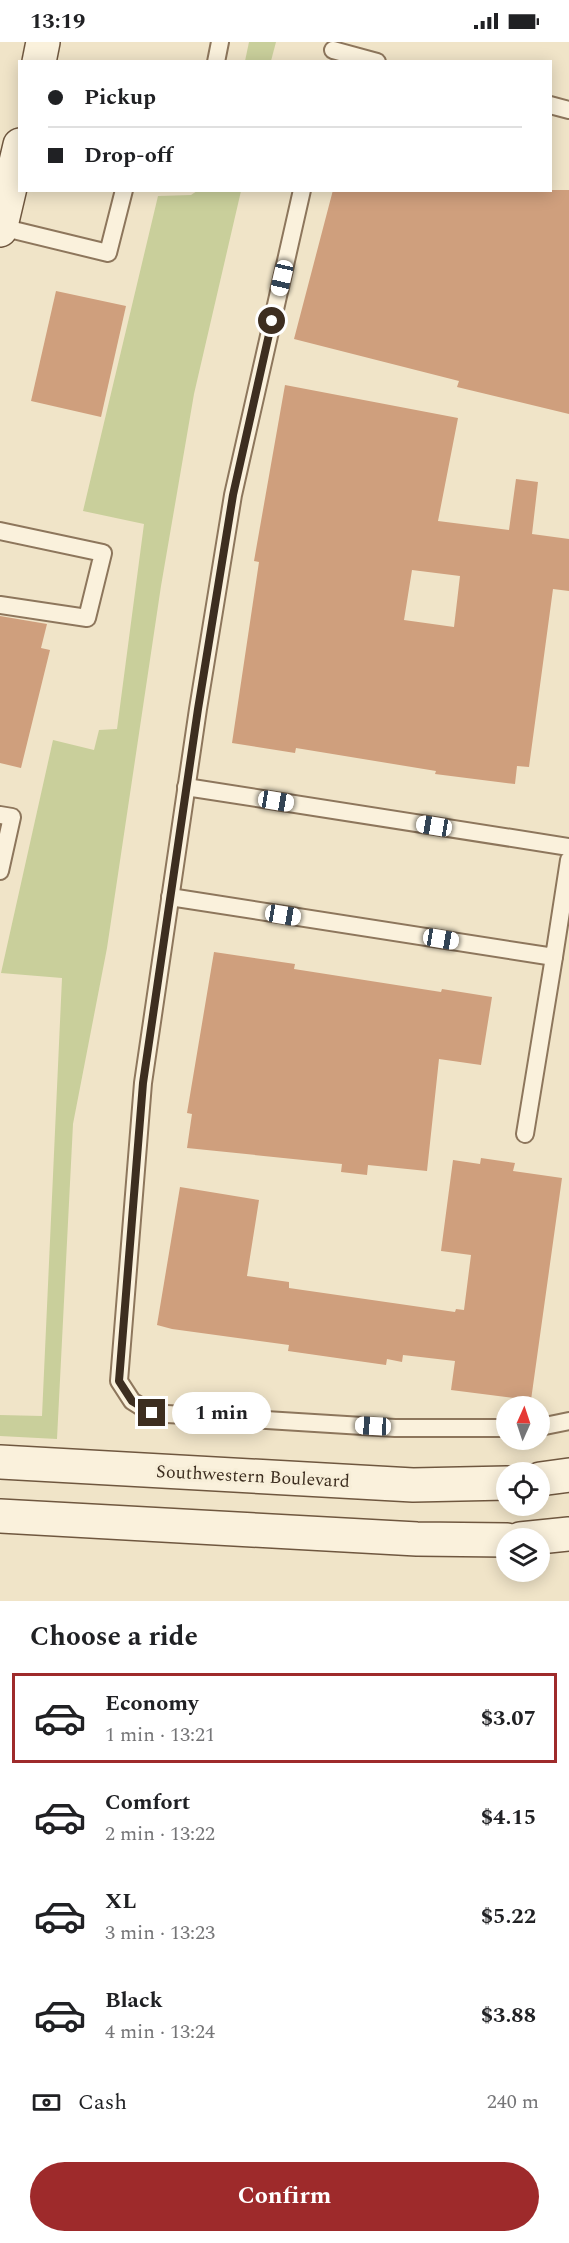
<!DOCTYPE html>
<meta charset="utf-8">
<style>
:root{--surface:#fff;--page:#f6f6f6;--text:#202124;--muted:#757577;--line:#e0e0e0;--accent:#9e2a2b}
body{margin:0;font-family:Spectral,serif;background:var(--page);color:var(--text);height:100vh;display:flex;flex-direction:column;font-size:22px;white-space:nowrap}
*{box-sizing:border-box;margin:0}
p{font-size:20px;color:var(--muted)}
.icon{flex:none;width:33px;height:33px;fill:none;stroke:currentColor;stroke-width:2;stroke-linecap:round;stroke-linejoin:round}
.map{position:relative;height:1559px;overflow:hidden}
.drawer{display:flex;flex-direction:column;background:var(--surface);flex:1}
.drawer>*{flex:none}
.top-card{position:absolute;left:18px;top:18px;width:534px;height:132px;border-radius:0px;box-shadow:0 3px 15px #0003;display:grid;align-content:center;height:132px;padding:0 30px;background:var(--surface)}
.needle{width:39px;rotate:3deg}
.controls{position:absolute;left:496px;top:1354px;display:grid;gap:12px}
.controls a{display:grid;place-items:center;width:54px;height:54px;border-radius:50%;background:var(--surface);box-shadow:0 3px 15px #0003;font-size:30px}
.end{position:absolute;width:27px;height:27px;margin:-14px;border:8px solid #3d2e20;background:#fff;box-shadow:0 0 0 3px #fff}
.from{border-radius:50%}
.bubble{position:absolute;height:42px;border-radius:21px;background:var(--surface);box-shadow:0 3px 15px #0003;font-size:20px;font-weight:700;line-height:42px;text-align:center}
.car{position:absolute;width:18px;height:36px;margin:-18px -9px;border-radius:8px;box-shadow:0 0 4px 2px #0007;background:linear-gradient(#fff 24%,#345 0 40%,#fff 0 76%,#345 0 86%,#fff 0)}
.top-card b{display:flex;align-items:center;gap:21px;height:57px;font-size:22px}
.top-card b+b{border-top:2px solid var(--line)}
.top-card i{width:15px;height:15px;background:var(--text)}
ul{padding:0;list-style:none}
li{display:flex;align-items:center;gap:18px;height:90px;margin:0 12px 9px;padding:0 18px;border:3px solid transparent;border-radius:0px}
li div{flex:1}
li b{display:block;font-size:22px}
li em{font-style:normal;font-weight:700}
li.on{border-color:var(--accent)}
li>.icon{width:54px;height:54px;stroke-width:1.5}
h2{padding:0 30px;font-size:27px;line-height:72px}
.pay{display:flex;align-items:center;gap:15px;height:66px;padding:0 30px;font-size:22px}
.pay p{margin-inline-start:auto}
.button{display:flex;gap:12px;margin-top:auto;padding:12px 30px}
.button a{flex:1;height:69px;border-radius:36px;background:var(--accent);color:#fff;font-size:24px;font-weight:700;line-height:69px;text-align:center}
.status{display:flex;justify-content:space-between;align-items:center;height:42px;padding:0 30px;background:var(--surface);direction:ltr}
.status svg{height:16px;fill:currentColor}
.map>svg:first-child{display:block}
</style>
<div class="status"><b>13:19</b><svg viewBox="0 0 49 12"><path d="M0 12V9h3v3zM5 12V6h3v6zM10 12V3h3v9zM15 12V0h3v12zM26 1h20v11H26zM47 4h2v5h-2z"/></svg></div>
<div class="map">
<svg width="569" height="1559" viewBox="0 0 569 1559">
<rect width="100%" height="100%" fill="#f0e4c8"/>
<!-- green -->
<g fill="#c9cf9b">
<path d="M249,0h27l-5,19h-26z"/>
<path d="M197,149h44l-47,203 -33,192 -54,362 -34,176 -16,315 -57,-3v-21l42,1 20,-438 -61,-5 52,-233 41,10 5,-20 18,-1 27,-205 -61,-13 75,-315 33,-1z"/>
</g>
<!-- building -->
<g fill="#cf9f7d" fill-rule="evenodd">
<path d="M333,148h236v224l-112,-27 2,-6 -165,-42z"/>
<path d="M56,249l70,15 -25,111 -70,-16z"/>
<path d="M285,343l173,33 -20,103 71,9 7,-51 22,3 -6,52 37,5v52l-16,-2 -24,178 -12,-1 -2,18 -80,-10 1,-3 -140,-23 -1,5 -63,-10 27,-181 -5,-1zM412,528l48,6 -6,51 -50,-7z"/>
<path d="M0,574l47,8 -6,24 9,2 -29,118 -21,-5z"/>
<path d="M214,910l81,12 -1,5 147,23 1,-3 50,8 -11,68 -42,-6 -12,112 -59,-6 -1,10 -26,-3 1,-8 -155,-16 5,-34 -5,-1z"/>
<path d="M481,1116l34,5 -2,8 49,7 -31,222 -80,-10 4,-29 -52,-6 -1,7 -15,-3 -1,6 -98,-14 1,-6 -117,-16 -15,-4 23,-138 79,13 -12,76 42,6v6l166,24 1,-3 8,1 7,-55 -30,-4 12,-91 27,4z"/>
</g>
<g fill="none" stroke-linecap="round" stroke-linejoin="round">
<defs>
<g id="lane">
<path d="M333,8l44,12"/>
<path d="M216,20l4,-20"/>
<path d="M550,63l19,5"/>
<path d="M302,148l-69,305 -35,214 -55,374 -24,298 13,20 19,12 244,15h112"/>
<path d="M1,185l107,26 16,-63"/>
<path d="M0,489l103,22 -16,65 -87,-13"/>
<path d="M186,745l383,60"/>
<path d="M0,773l12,2 -12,54"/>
<path d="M170,855l384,60 15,-97"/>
<path d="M525,1092l29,-177"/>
<path d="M540,1385l29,-6"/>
</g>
<g id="secondary">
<path d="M39,20l4,-20"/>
<path d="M0,188l20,-85"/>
<path d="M0,1420l413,23 94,-2"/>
<path d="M540,1437l29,-4"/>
<path d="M0,1474l417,23 90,1"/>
<path d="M520,1497l49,-5"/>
</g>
</defs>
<!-- lane casing -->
<use href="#lane" stroke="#8d765c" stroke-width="20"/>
<!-- secondary casing -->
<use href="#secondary" stroke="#6f573f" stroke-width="36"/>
<!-- lane -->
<use href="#lane" stroke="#faf1dc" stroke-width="16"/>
<!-- secondary -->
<use href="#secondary" stroke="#faf1dc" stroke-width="33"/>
</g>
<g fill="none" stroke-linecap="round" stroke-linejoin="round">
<!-- route -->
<path stroke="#3d2e20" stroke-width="8" d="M152,1371l-20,-12 -13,-20 24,-298 55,-374 35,-214 39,-174"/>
</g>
<g text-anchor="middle" stroke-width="6" stroke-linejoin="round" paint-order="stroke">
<!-- street labels -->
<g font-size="18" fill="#3d2e20" stroke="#f7eed8">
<text transform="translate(253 1434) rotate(3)" y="6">Southwestern Boulevard</text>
</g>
</g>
</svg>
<div class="controls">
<a><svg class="needle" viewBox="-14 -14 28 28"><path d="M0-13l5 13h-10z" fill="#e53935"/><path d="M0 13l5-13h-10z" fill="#757577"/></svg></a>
<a><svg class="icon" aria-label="locate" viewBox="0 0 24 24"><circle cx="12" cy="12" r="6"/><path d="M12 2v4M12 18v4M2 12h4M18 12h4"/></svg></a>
<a><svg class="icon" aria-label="layers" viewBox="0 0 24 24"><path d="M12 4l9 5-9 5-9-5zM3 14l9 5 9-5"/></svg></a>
</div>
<i class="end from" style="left:272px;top:279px"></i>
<i class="end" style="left:152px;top:1371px"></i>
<div class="bubble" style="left:172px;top:1350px;width:99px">1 min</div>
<i class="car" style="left:282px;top:236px;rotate:193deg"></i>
<i class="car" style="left:276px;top:759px;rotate:99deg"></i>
<i class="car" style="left:434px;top:784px;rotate:279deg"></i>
<i class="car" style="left:283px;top:873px;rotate:99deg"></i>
<i class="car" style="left:441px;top:897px;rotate:99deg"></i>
<i class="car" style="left:373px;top:1384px;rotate:273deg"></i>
<div class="top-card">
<b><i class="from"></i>Pickup</b>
<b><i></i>Drop-off</b>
</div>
</div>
<section class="drawer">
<h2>Choose a ride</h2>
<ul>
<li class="on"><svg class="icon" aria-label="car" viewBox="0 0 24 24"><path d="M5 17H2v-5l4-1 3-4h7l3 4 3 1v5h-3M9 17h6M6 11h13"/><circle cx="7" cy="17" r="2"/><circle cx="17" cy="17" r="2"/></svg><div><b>Economy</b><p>1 min · 13:21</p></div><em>$3.07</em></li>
<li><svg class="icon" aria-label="car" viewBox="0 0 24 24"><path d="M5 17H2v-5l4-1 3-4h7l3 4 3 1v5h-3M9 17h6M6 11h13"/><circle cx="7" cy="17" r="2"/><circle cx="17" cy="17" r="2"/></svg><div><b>Comfort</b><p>2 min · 13:22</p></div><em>$4.15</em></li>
<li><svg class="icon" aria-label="car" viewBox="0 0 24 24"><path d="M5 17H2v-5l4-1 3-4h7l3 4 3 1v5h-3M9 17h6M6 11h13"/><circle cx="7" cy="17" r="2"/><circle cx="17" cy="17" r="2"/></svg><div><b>XL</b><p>3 min · 13:23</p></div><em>$5.22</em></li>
<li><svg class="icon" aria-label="car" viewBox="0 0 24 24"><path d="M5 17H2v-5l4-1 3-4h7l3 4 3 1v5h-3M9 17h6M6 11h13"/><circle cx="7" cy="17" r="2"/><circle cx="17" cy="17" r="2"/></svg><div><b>Black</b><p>4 min · 13:24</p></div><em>$3.88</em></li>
</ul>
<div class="pay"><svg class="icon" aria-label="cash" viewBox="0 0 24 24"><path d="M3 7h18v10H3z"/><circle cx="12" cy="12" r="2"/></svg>Cash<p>240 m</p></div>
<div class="button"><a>Confirm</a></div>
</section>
